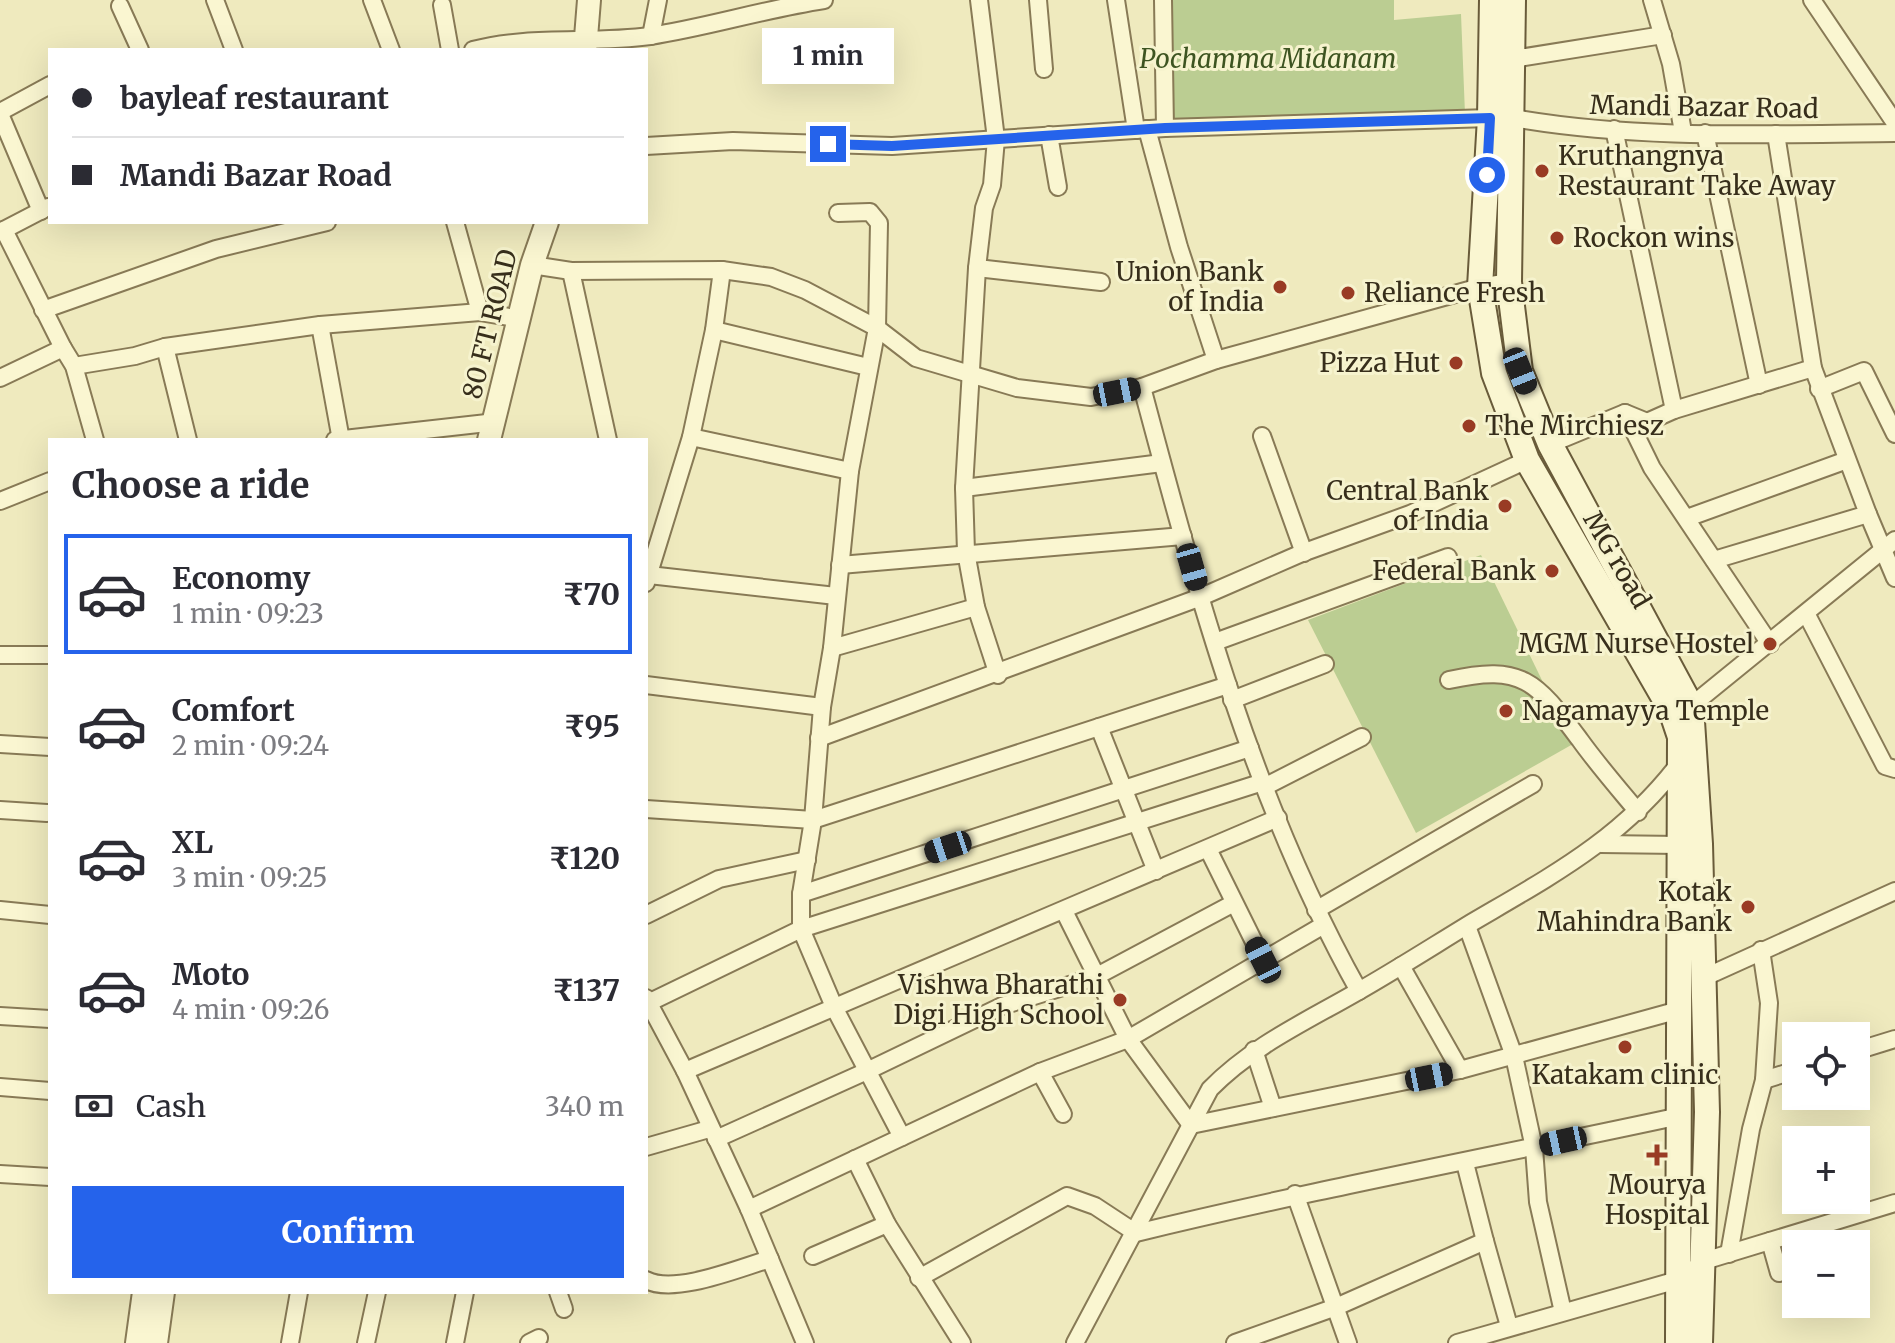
<!DOCTYPE html>
<meta charset="utf-8">
<style>
:root{--surface:#fff;--page:#f2f2f3;--text:#2b2b33;--muted:#7c7c81;--line:#e1e1e2;--accent:#2563eb}
body{margin:0;font-family:Merriweather,serif;background:var(--page);color:var(--text);height:100vh;display:flex;flex-direction:column;font-size:30px;white-space:nowrap}
*{box-sizing:border-box;margin:0}
p{font-size:26px;color:var(--muted)}
.icon{flex:none;width:44px;height:44px;fill:none;stroke:currentColor;stroke-width:2;stroke-linecap:round;stroke-linejoin:round}
.map{position:relative;flex:1;overflow:hidden}
.sheet{position:absolute;left:48px;top:438px;width:600px;height:856px;display:flex;flex-direction:column;background:var(--surface);border-radius:0px;box-shadow:0 8px 32px #0002}
.sheet>*{flex:none}
.top-card{position:absolute;left:48px;top:48px;width:600px;height:176px;border-radius:0px;box-shadow:0 8px 32px #0002;display:grid;align-content:center;height:176px;padding:0 24px;background:var(--surface)}
.fabs{position:absolute;left:1782px;top:1022px;display:grid;gap:16px}
.fabs a{display:grid;place-items:center;width:88px;height:88px;border-radius:0px;background:var(--surface);box-shadow:0 8px 32px #0002;font-size:40px}
.end{position:absolute;width:36px;height:36px;margin:-18px;border:10px solid #2563eb;background:#fff;box-shadow:0 0 0 4px #fff}
.from{border-radius:50%}
.bubble{position:absolute;height:56px;border-radius:0px;background:var(--surface);box-shadow:0 8px 32px #0002;font-size:26px;font-weight:700;line-height:56px;text-align:center}
.car{position:absolute;width:24px;height:48px;margin:-24px -12px;border-radius:10px;box-shadow:0 0 6px 2px #0007;background:linear-gradient(#222 24%,#8ab4d8 0 40%,#222 0 76%,#8ab4d8 0 86%,#222 0)}
.top-card b{display:flex;align-items:center;gap:28px;height:76px;font-size:30px}
.top-card b+b{border-top:2px solid var(--line)}
.top-card i{width:20px;height:20px;background:var(--text)}
ul{padding:0;list-style:none}
li{display:flex;align-items:center;gap:24px;height:120px;margin:0 16px 12px;padding:0 8px;border:4px solid transparent;border-radius:0px}
li div{flex:1}
li b{display:block;font-size:30px}
li em{font-style:normal;font-weight:700}
li.selected{border-color:var(--accent)}
li>.icon{width:72px;height:72px;stroke-width:1.5}
h2{padding:0 24px;font-size:36px;line-height:96px}
.pay{display:flex;align-items:center;gap:20px;height:88px;padding:0 24px;font-size:30px}
.pay p{margin-inline-start:auto}
.button{display:flex;gap:16px;margin-top:auto;padding:16px 24px}
.button a{flex:1;height:92px;border-radius:0px;background:var(--accent);color:#fff;font-size:32px;font-weight:700;line-height:92px;text-align:center}
.map>svg:first-child{display:block}
</style>
<div class="map">
<svg width="1895" height="1343" viewBox="0 0 1895 1343">
<rect width="100%" height="100%" fill="#efeabe"/>
<!-- green -->
<g fill="#bbcd92">
<path d="M1170,0h224v20l67,-6 4,100 -299,6z"/>
<path d="M1481,555l92,189 -157,89 -108,-213z"/>
</g>
<g fill="none" stroke-linecap="round" stroke-linejoin="round">
<defs>
<g id="minor">
<path d="M215,0l19,50"/>
<path d="M372,0l19,50"/>
<path d="M979,0l17,139 -4,46 -8,23 -7,60 -13,220 2,64 10,55 22,68"/>
<path d="M1038,0l6,69"/>
<path d="M1116,0l20,130"/>
<path d="M1163,0l2,128"/>
<path d="M1652,0l19,64 12,68"/>
<path d="M1812,0l83,123"/>
<path d="M442,5l8,45"/>
<path d="M120,6l20,44"/>
<path d="M651,36l7,-36"/>
<path d="M473,50c56,-15 119,-6 177,-14 58,-9 115,-27 174,-36"/>
<path d="M1513,59l150,-24"/>
<path d="M0,112l50,-27"/>
<path d="M0,114l41,97"/>
<path d="M1513,118c125,22 255,16 382,15"/>
<path d="M1147,129l32,118 37,113"/>
<path d="M1614,129l60,281"/>
<path d="M1705,133l54,252"/>
<path d="M1049,135l9,52"/>
<path d="M646,146l87,-5 159,5 273,-18 325,-10"/>
<path d="M455,222l25,90"/>
<path d="M4,230l59,118"/>
<path d="M0,232l48,-25"/>
<path d="M532,265l39,6 151,-1 49,7 34,13 72,38 39,30 101,30 74,9 51,-10 74,-27 264,-73 29,-5"/>
<path d="M977,268l124,14"/>
<path d="M571,271l37,169"/>
<path d="M43,310l173,-61 111,-27"/>
<path d="M320,325l21,115"/>
<path d="M714,330l154,37"/>
<path d="M165,347l23,93"/>
<path d="M74,366l61,-10 30,-9 155,-22 160,-13 41,7"/>
<path d="M0,378l63,-30 11,18 21,74"/>
<path d="M1142,387c55,207 112,417 217,604"/>
<path d="M1819,389l45,-18 31,63"/>
<path d="M1625,413l27,55 118,176"/>
<path d="M1262,436l42,117"/>
<path d="M691,437l159,34"/>
<path d="M335,440l161,-18"/>
<path d="M1550,444l75,-31 22,9 27,-12 139,-42"/>
<path d="M964,488l198,-25"/>
<path d="M0,501l50,-20"/>
<path d="M1868,514l27,64"/>
<path d="M1687,518l160,-58"/>
<path d="M1714,560l154,-46 -55,-146 -37,-234"/>
<path d="M840,565l343,-29"/>
<path d="M649,575l187,21"/>
<path d="M646,583l45,-146 23,-107 8,-60"/>
<path d="M1807,615l78,151 10,3"/>
<path d="M1215,642l233,-85"/>
<path d="M832,648l144,-41"/>
<path d="M0,655h50"/>
<path d="M1449,680c75,-17 88,3 131,60 18,25 38,48 58,72"/>
<path d="M646,685l176,22"/>
<path d="M1232,700l93,-36"/>
<path d="M1691,706l204,-166"/>
<path d="M1099,727l57,144"/>
<path d="M819,738l382,-141 101,-44 108,-39 117,-54"/>
<path d="M0,744l50,3"/>
<path d="M1266,786l96,-49"/>
<path d="M646,809l167,11 415,-135"/>
<path d="M0,810l47,3"/>
<path d="M1601,844l78,1"/>
<path d="M1208,849l55,111"/>
<path d="M801,894l449,-146"/>
<path d="M0,910l50,5"/>
<path d="M1316,910l217,-126"/>
<path d="M1064,911l64,128 63,86 269,-55 219,-60"/>
<path d="M646,915l73,-36 88,-19"/>
<path d="M1467,926l47,130 20,92 4,54 25,110"/>
<path d="M1401,966l59,104"/>
<path d="M1703,978l192,-87"/>
<path d="M646,998l39,73 64,138 56,134"/>
<path d="M646,1004l155,-75 462,-147"/>
<path d="M0,1016l50,3"/>
<path d="M1254,1050l19,58"/>
<path d="M1856,1051l39,-12"/>
<path d="M685,1071l593,-253"/>
<path d="M1040,1072l23,42"/>
<path d="M1764,1080l32,-10"/>
<path d="M0,1087l50,4"/>
<path d="M902,1137l138,-65 88,-33 194,-113"/>
<path d="M716,1139l151,-68 135,-65 93,-29 139,-74"/>
<path d="M646,1147l63,-18"/>
<path d="M855,1159l32,65 75,119"/>
<path d="M0,1174l50,3"/>
<path d="M1295,1194l53,149"/>
<path d="M749,1209l153,-72 -67,-128 -34,-80v-35l12,-74 9,-113 10,-59 18,-177 27,-143 2,-105 -9,-11 -32,1"/>
<path d="M1485,1241l24,85"/>
<path d="M1770,1241l9,32"/>
<path d="M1729,1254l22,-125 13,-49 5,-77 -8,-53"/>
<path d="M813,1256l74,-32"/>
<path d="M919,1278l148,-82 28,10 41,27c181,-44 363,-78 544,-117"/>
<path d="M646,1280c29,15 93,-12 124,-21"/>
<path d="M558,1292l6,17"/>
<path d="M290,1343l9,-51"/>
<path d="M366,1343l11,-51"/>
<path d="M455,1343l10,-51"/>
<path d="M529,1343l10,-5"/>
<path d="M1075,1343l135,-254c42,-43 95,-67 147,-97 37,-21 73,-44 109,-66 83,-49 156,-86 215,-165"/>
<path d="M1235,1343l101,-36 149,-66 -20,-78"/>
<path d="M1457,1343l224,-64 23,-18 191,-58"/>
</g>
<g id="tertiary">
<path d="M585,50l4,-50"/>
<path d="M489,440l43,-175 15,-43"/>
<path d="M137,1343l7,-51"/>
<path d="M156,1343l7,-51"/>
</g>
<g id="secondary">
<path d="M1492,0l-2,118 -10,169 14,86 33,87 144,250 9,27 -2,606"/>
<path d="M1513,0l-4,282 11,89 30,73 141,262 9,138 7,268 -7,231"/>
</g>
</defs>
<!-- minor casing -->
<use href="#minor" stroke="#887a56" stroke-width="20"/>
<!-- tertiary casing -->
<use href="#tertiary" stroke="#887a56" stroke-width="26"/>
<!-- secondary casing -->
<use href="#secondary" stroke="#695b3a" stroke-width="28"/>
<!-- minor -->
<use href="#minor" stroke="#faf6d1" stroke-width="16"/>
<!-- tertiary -->
<use href="#tertiary" stroke="#faf6d1" stroke-width="22"/>
<!-- secondary -->
<use href="#secondary" stroke="#faf6d1" stroke-width="24"/>
</g>
<g fill="none" stroke-linecap="round" stroke-linejoin="round">
<!-- route -->
<path stroke="#2563eb" stroke-width="10" d="M828,144l64,2 273,-18 325,-10 -3,57"/>
</g>
<!-- markers -->
<g fill="#993b24" stroke="#f6f3ce" stroke-width="3">
<circle cx="1542" cy="171" r="8"/>
<circle cx="1557" cy="238" r="8"/>
<circle cx="1280" cy="287" r="8"/>
<circle cx="1348" cy="293" r="8"/>
<circle cx="1456" cy="363" r="8"/>
<circle cx="1469" cy="426" r="8"/>
<circle cx="1505" cy="506" r="8"/>
<circle cx="1552" cy="571" r="8"/>
<circle cx="1770" cy="644" r="8"/>
<circle cx="1506" cy="711" r="8"/>
<circle cx="1748" cy="907" r="8"/>
<circle cx="1120" cy="1000" r="8"/>
<circle cx="1625" cy="1047" r="8"/>
<path d="M1653 1143h8v8h8v8h-8v8h-8v-8h-8v-8h8z"/>
</g>
<g text-anchor="middle" stroke-width="6" stroke-linejoin="round" paint-order="stroke">
<!-- park labels -->
<g font-size="26" font-style="italic" fill="#3d5421" stroke="#f6f3ce">
<text x="1268" y="68">Pochamma Midanam</text>
</g>
<!-- street labels -->
<g font-size="26" fill="#372e1b" stroke="#f6f3ce">
<text transform="translate(1704 107) rotate(1)" y="9">Mandi Bazar Road</text>
<text transform="translate(490 324) rotate(-76)" y="9">80 FT ROAD</text>
<text transform="translate(1617 560) rotate(60)" y="9">MG road</text>
</g>
<!-- poi labels -->
<g font-size="26" fill="#372e1b" stroke="#f6f3ce" text-anchor="end">
<text x="1558" y="165" text-anchor="start">Kruthangnya<tspan x="1558" dy="30">Restaurant Take Away</tspan></text>
<text x="1573" y="247" text-anchor="start">Rockon wins</text>
<text x="1264" y="281">Union Bank<tspan x="1264" dy="30">of India</tspan></text>
<text x="1364" y="302" text-anchor="start">Reliance Fresh</text>
<text x="1440" y="372">Pizza Hut</text>
<text x="1485" y="435" text-anchor="start">The Mirchiesz</text>
<text x="1489" y="500">Central Bank<tspan x="1489" dy="30">of India</tspan></text>
<text x="1536" y="580">Federal Bank</text>
<text x="1754" y="653">MGM Nurse Hostel</text>
<text x="1522" y="720" text-anchor="start">Nagamayya Temple</text>
<text x="1732" y="901">Kotak<tspan x="1732" dy="30">Mahindra Bank</tspan></text>
<text x="1104" y="994">Vishwa Bharathi<tspan x="1104" dy="30">Digi High School</tspan></text>
<text x="1625" y="1084" text-anchor="middle">Katakam clinic</text>
<text x="1657" y="1194" text-anchor="middle">Mourya<tspan x="1657" dy="30">Hospital</tspan></text>
</g>
</g>
</svg>
<div class="fabs">
<a><svg class="icon" aria-label="locate" viewBox="0 0 24 24"><circle cx="12" cy="12" r="6"/><path d="M12 2v4M12 18v4M2 12h4M18 12h4"/></svg></a>
<a>+</a>
<a>−</a>
</div>
<i class="end from" style="left:1487px;top:175px"></i>
<i class="end" style="left:828px;top:144px"></i>
<div class="bubble" style="left:762px;top:28px;width:132px">1 min</div>
<i class="car" style="left:1520px;top:371px;rotate:158deg"></i>
<i class="car" style="left:1117px;top:392px;rotate:79deg"></i>
<i class="car" style="left:1192px;top:567px;rotate:164deg"></i>
<i class="car" style="left:948px;top:847px;rotate:252deg"></i>
<i class="car" style="left:1263px;top:960px;rotate:333deg"></i>
<i class="car" style="left:1429px;top:1077px;rotate:79deg"></i>
<i class="car" style="left:1563px;top:1141px;rotate:258deg"></i>
<div class="top-card">
<b><i class="from"></i>bayleaf restaurant</b>
<b><i></i>Mandi Bazar Road</b>
</div>
<section class="sheet">
<h2>Choose a ride</h2>
<ul>
<li class="selected"><svg class="icon" aria-label="car" viewBox="0 0 24 24"><path d="M5 17H2v-5l4-1 3-4h7l3 4 3 1v5h-3M9 17h6M6 11h13"/><circle cx="7" cy="17" r="2"/><circle cx="17" cy="17" r="2"/></svg><div><b>Economy</b><p>1 min · 09:23</p></div><em>₹70</em></li>
<li><svg class="icon" aria-label="car" viewBox="0 0 24 24"><path d="M5 17H2v-5l4-1 3-4h7l3 4 3 1v5h-3M9 17h6M6 11h13"/><circle cx="7" cy="17" r="2"/><circle cx="17" cy="17" r="2"/></svg><div><b>Comfort</b><p>2 min · 09:24</p></div><em>₹95</em></li>
<li><svg class="icon" aria-label="car" viewBox="0 0 24 24"><path d="M5 17H2v-5l4-1 3-4h7l3 4 3 1v5h-3M9 17h6M6 11h13"/><circle cx="7" cy="17" r="2"/><circle cx="17" cy="17" r="2"/></svg><div><b>XL</b><p>3 min · 09:25</p></div><em>₹120</em></li>
<li><svg class="icon" aria-label="car" viewBox="0 0 24 24"><path d="M5 17H2v-5l4-1 3-4h7l3 4 3 1v5h-3M9 17h6M6 11h13"/><circle cx="7" cy="17" r="2"/><circle cx="17" cy="17" r="2"/></svg><div><b>Moto</b><p>4 min · 09:26</p></div><em>₹137</em></li>
</ul>
<div class="pay"><svg class="icon" aria-label="cash" viewBox="0 0 24 24"><path d="M3 7h18v10H3z"/><circle cx="12" cy="12" r="2"/></svg>Cash<p>340 m</p></div>
<div class="button"><a>Confirm</a></div>
</section>
</div>
